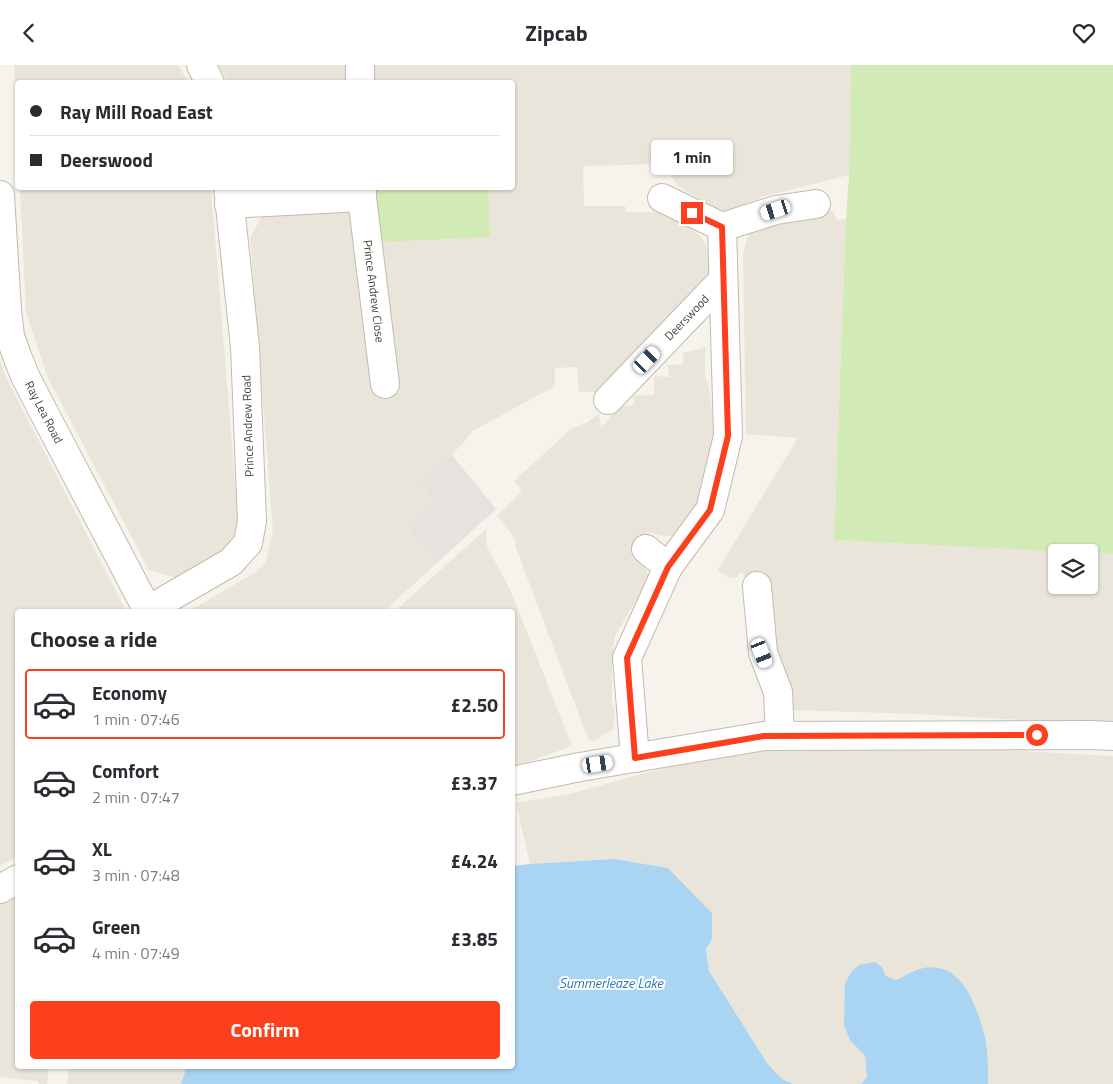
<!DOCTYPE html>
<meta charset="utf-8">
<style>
:root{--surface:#fff;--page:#f2f2f3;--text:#2b2b33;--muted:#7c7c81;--line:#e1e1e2;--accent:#fc3f1d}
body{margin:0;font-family:"Titillium Web",sans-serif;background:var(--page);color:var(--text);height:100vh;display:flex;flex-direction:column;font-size:19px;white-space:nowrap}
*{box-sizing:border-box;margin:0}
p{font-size:16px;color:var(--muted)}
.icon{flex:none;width:28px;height:28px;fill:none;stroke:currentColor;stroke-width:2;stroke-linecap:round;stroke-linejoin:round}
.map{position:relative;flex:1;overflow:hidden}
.side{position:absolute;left:15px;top:544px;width:500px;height:460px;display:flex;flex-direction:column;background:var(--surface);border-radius:5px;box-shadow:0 1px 4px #0004}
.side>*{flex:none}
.guide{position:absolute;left:15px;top:15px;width:500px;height:110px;border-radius:5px;box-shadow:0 1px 4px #0004;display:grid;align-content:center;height:110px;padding:0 15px;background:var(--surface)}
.buttons{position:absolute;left:1048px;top:479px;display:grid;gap:10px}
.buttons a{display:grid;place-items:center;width:50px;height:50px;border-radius:5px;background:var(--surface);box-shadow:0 1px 4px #0004;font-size:25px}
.end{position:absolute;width:22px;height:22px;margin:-11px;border:6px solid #fc3f1d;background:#fff;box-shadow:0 0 0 2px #fff}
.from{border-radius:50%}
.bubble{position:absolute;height:35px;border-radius:5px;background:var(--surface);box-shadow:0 1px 4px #0004;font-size:16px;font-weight:700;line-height:35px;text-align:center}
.car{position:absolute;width:15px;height:30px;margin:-15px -8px;border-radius:6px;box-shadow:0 0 4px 1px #0007;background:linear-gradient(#fff 24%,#345 0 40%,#fff 0 76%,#345 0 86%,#fff 0)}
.guide b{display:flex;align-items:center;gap:18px;height:48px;font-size:19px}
.guide b+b{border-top:1px solid var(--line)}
.guide i{width:12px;height:12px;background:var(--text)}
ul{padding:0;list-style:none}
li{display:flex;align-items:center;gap:15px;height:70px;margin:0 10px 8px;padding:0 5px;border:2px solid transparent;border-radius:5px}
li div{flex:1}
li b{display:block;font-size:19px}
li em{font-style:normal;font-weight:700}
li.on{border-color:var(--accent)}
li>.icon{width:45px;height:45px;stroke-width:1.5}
h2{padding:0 15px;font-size:22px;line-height:60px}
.primary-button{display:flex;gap:10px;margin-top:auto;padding:10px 15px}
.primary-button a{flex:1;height:58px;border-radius:5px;background:var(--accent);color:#fff;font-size:20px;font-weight:700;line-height:58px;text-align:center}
header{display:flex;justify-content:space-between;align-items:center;height:65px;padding:0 15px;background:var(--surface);font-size:22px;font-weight:700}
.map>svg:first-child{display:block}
</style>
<header><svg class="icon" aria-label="back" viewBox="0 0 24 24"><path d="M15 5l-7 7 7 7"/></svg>Zipcab<svg class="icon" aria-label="heart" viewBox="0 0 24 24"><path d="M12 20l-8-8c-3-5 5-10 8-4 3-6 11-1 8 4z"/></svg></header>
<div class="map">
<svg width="1113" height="1019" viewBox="0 0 1113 1019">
<rect width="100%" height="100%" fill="#f6f3ec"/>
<!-- residential -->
<g fill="#eae5da">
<path d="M14,0h164l10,17 -170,1 -1,52z"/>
<path d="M218,0h633l-2,110 -84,21 -42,16 -44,-25 -17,-23 -79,2 1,40h41l1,6h35l18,5 24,22 7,19 1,26 -110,113 -8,-5h-14l-2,-25 -22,1v18l-82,45 -21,24 -34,29 16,16 -30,29 33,34 -53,48h-194l1,-1 65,-38 10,-10 7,-32 -23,-292 12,-22 88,-4 1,-24 161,-1v-104l-284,-1z"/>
<path d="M20,123h191l25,306 2,39 -4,11 -56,34 -29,-8 -102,-194 -21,-64z"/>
<path d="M833,146l4,9 9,-1 -12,321 245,12 -23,1v32h33v-32l24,1v171l-195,-11 -127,-4 -37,-125 -14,-13 -2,5 -7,1 -14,-7 81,-133 -52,-4 -3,-179 3,-14 5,-12 14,-9z"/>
<path d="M707,282l-2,4v24l4,12 5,44 -5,41 -8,27 -25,36 -11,1 -15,-3 -16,25 12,11 3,9 -2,9 -6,5 -26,44 -3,31v36l3,9 -2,17 -19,12 -6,-2 -72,-191 -1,-9 -18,-23 25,-25 -8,-10 57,-52 17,-7 11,-9 2,15 19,-22 14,-1 -1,-9 21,-1v-19l15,1 -1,-12 15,-1v-11z"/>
<path d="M0,296l7,18 119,232h-108l-1,246 -17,9z"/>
<path d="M486,464l1,18 23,42 62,157 -41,15 -18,4 -1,-154h-117z"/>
<path d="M861,683l142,2 110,6v328h-125v-16l-64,-100 -11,3 -10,7 -8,2 -9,-4 -4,-9 -32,73 15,15 2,22 -6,7h-68l-11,-5 -15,-16 -58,-92 -3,-22 6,-10v-26l-44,-45 -54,-9 -84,5 -14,-61 53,-9 99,-27 81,-17z"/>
<path d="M17,826l1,175h31l-2,18h-9v-3l-38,-4v-176z"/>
<path d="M69,1001h118l-6,18h-114z"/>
</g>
<!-- industrial -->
<path fill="#e6e2dd" d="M452,390l44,54 -59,54 -33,-35 30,-28 -16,-17z"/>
<!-- green -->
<g fill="#d2eab5">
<path d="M851,0h262v489l-279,-14 12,-321 3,-44z"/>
<path d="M375,123h113l2,49 -112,5z"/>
</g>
<!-- water -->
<g fill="#a9d4f2">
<path d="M614,794l54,9 44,45v26l-6,10 3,22 58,92 15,16 11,5h-612l6,-18h325l1,-200 17,-2z"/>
<path d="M875,897l7,5 4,9 9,4c8,-2 10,-5 17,-8 7,-4 19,-6 26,-4 25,4 36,34 43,55 1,6 4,12 5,19 2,14 2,28 2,42h-127l6,-7 -2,-21 -15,-16 -6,-15 1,-42 7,-12 7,-6z"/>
</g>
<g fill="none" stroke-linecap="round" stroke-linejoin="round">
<defs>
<g id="minor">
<path d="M201,0l9,18"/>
<path d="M360,0v18"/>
<path id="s1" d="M362,122v10l23,187"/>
<path id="s2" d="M0,130l7,116 3,25 7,20 8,20 18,35 105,200"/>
<path d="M662,133l60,29 6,209 -18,74 -42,57"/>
<path d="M229,139l133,-7"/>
<path d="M722,162l54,-17 40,-6"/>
<path id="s3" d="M608,335l115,-120"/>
<path d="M757,521l6,67 15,39 2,44"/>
<path d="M148,545l83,-48 17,-19 4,-22 -7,-174 -17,-160"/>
<path d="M635,693l-8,-100 41,-91 -22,-18"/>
<path d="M512,716l68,-14 184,-31 327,-1 22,1"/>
<path d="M0,824l18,-10"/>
</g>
</defs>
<!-- minor casing -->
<use href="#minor" stroke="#c2bbae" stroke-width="30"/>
<!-- minor -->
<use href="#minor" stroke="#fff" stroke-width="28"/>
</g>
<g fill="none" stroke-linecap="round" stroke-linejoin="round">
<!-- route -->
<path stroke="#fc3f1d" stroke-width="6" d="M692,148l30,14 6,209 -18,74 -42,57 -41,91 8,100 129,-22 273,-1"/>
</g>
<g text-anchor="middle" stroke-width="4" stroke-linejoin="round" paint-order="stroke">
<!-- street labels -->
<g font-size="12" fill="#4b4439" stroke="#fff">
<text dy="4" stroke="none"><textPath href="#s1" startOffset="105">Prince Andrew Close</textPath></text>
<text dy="4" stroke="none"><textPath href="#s3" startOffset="114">Deerswood</textPath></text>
<text dy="4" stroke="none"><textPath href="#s2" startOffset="225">Ray Lea Road</textPath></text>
<text transform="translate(248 361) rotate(-92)" y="4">Prince Andrew Road</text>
</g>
<!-- water labels -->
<g font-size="14" font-style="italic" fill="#2e7ab2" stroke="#fff">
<text x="611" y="923">Summerleaze Lake</text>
</g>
</g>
</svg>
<div class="buttons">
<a><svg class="icon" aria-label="layers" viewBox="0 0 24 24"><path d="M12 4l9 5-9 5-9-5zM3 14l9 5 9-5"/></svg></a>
</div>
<i class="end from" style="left:1037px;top:670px"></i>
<i class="end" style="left:692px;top:148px"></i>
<div class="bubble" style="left:651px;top:75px;width:82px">1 min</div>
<i class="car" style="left:776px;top:145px;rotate:252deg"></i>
<i class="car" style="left:647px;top:295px;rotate:44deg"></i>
<i class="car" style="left:762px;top:588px;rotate:158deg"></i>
<i class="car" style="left:598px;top:699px;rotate:81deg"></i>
<div class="guide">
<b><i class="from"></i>Ray Mill Road East</b>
<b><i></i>Deerswood</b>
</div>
<section class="side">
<h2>Choose a ride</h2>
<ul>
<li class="on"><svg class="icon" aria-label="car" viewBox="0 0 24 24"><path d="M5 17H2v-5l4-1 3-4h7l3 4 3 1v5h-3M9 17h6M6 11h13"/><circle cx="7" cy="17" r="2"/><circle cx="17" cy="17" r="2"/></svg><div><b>Economy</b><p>1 min · 07:46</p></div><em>£2.50</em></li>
<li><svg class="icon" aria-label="car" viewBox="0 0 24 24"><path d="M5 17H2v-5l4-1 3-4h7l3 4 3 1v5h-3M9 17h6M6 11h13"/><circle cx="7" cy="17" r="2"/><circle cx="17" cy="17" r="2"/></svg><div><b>Comfort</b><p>2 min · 07:47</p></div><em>£3.37</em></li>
<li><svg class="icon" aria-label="car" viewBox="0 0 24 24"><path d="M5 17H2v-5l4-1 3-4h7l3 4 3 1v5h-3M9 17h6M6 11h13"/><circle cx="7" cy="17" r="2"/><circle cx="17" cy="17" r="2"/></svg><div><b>XL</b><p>3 min · 07:48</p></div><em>£4.24</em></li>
<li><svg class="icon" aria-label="car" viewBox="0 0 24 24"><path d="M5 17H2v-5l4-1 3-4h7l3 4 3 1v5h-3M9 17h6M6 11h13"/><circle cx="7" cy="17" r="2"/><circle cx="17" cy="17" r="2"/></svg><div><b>Green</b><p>4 min · 07:49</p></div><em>£3.85</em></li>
</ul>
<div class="primary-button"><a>Confirm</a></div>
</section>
</div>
